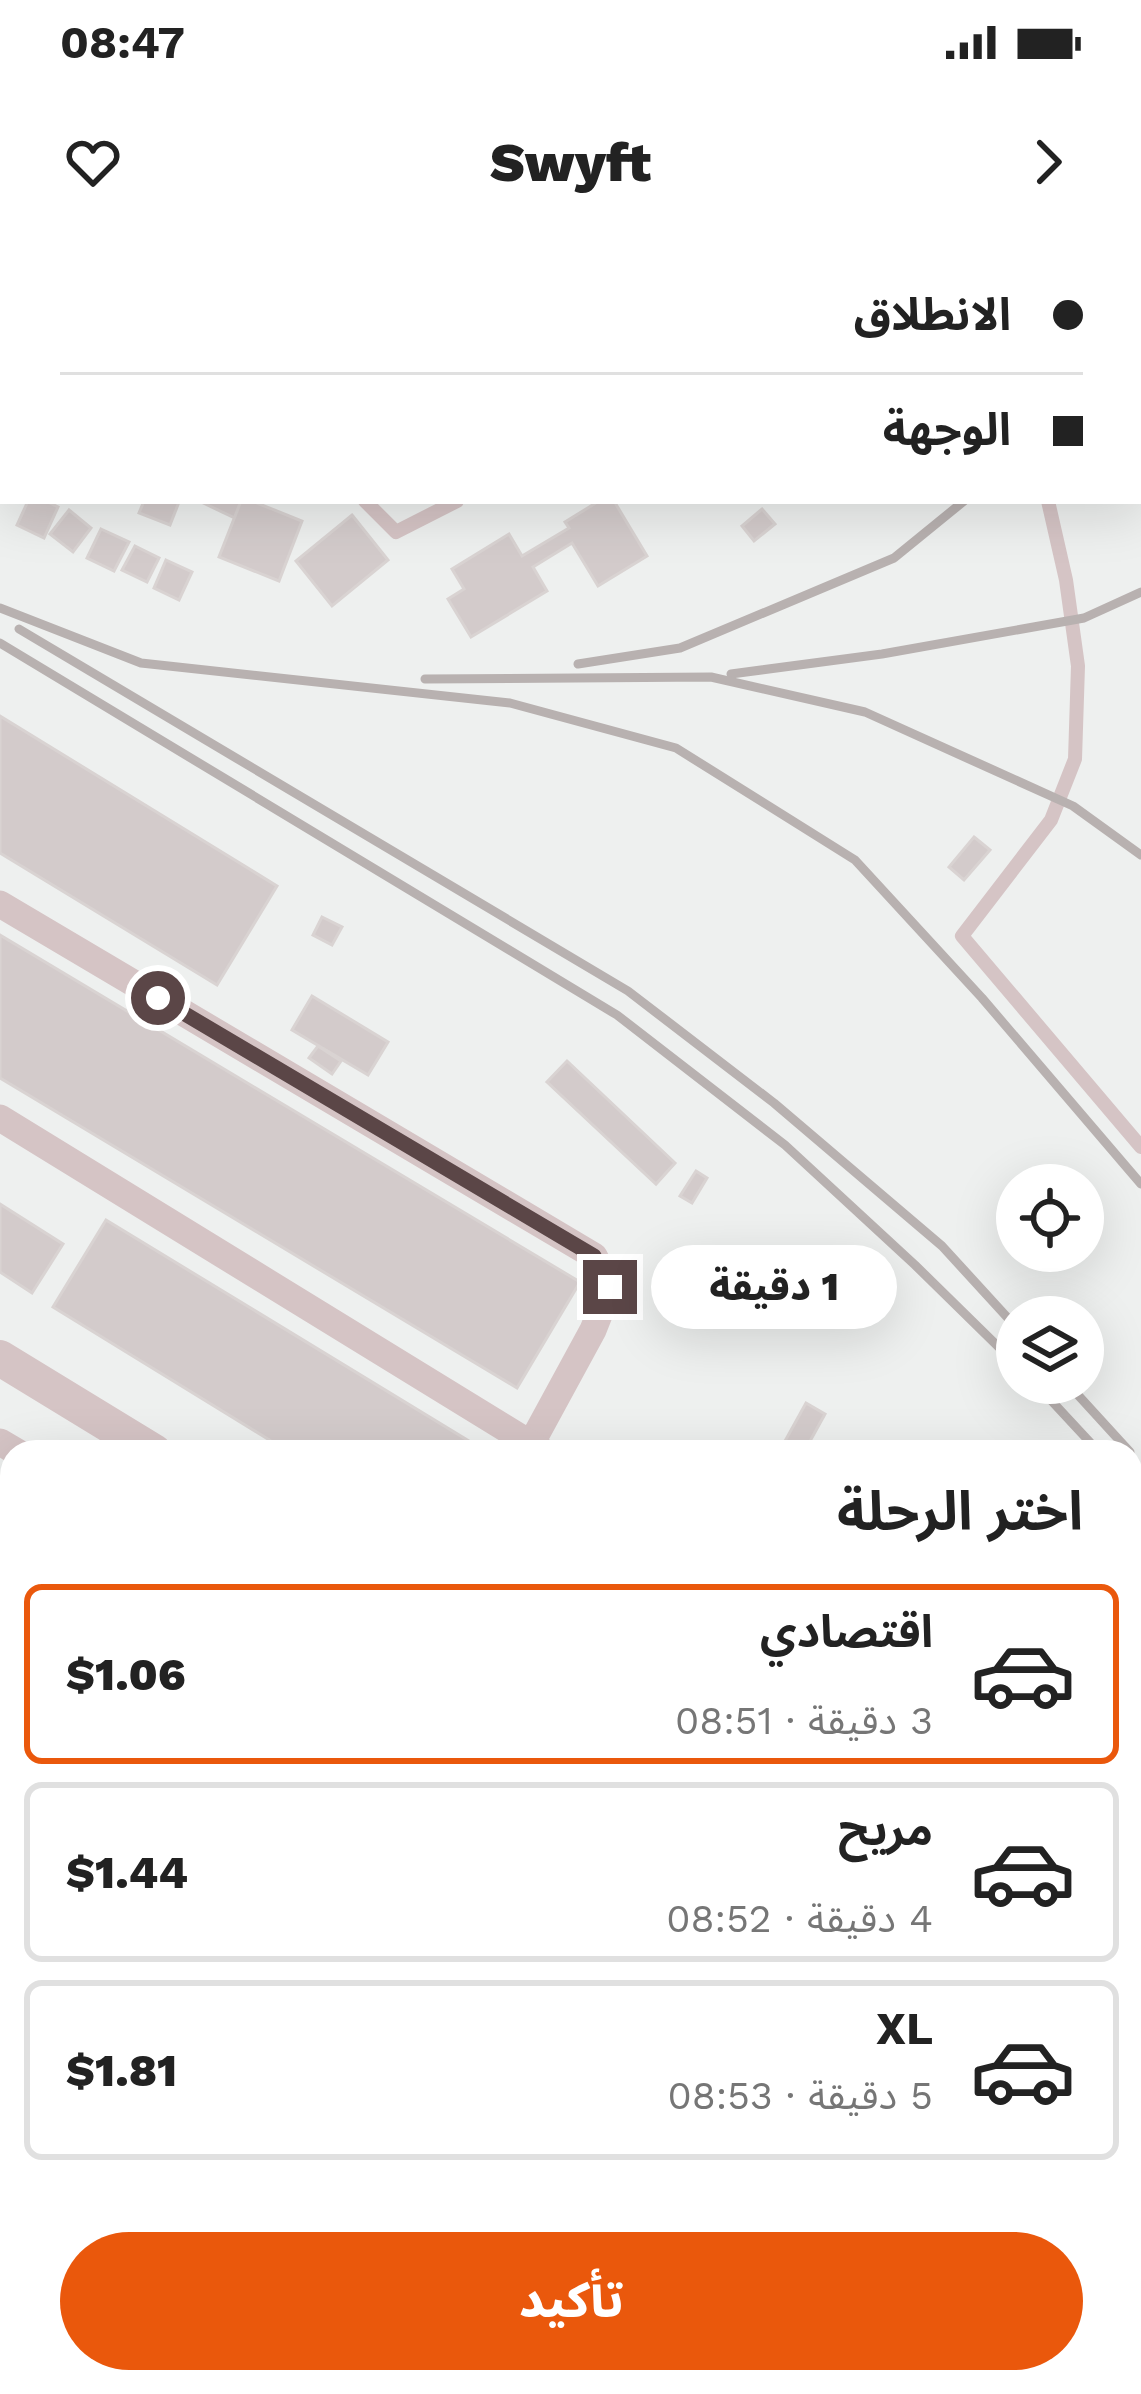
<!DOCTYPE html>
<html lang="ar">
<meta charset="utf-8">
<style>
:root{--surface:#fff;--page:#f2f2f2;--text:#222;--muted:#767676;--line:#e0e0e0;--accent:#ea580c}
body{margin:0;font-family:"Work Sans","Noto Sans Arabic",sans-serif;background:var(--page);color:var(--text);direction:rtl;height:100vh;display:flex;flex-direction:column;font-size:45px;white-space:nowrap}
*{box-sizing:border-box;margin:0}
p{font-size:39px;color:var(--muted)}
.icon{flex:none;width:66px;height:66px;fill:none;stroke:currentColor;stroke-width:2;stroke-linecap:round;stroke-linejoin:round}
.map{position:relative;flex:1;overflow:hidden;direction:ltr}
.sheet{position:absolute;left:0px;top:1200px;width:1143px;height:954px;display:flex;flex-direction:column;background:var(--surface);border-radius:36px 36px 0 0;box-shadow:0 12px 48px #0002;direction:rtl}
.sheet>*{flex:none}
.guide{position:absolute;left:0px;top:0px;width:1143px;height:264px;box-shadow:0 12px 48px #0002;direction:rtl;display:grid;align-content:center;height:264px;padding:0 60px;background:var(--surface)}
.buttons{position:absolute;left:996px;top:924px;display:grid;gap:24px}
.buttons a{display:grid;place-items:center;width:108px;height:108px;border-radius:50%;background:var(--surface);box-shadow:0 12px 48px #0002;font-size:60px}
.end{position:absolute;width:54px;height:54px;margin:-27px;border:15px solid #5b4647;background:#fff;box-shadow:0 0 0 6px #fff}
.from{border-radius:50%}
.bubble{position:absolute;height:84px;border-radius:42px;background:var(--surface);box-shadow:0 12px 48px #0002;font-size:39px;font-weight:800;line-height:84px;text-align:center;direction:rtl}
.guide b{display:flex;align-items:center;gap:42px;height:114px;font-size:45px}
.guide b+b{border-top:3px solid var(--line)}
.guide i{width:30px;height:30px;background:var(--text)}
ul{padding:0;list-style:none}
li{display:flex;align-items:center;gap:36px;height:180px;margin:0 24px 18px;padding:0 36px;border:6px solid var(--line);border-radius:18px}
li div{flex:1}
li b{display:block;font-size:45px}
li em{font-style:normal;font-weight:800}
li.active{border-color:var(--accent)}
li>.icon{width:108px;height:108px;stroke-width:1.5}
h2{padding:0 60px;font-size:54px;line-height:144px}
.cta{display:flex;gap:24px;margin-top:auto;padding:24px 60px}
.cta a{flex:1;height:138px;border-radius:72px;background:var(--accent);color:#fff;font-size:48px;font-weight:800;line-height:138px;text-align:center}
.status{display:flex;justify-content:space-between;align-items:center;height:84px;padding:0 60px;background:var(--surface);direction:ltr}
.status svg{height:33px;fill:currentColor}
header{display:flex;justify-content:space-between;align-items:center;height:156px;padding:0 60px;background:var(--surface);font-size:54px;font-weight:800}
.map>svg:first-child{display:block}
</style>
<div class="status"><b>08:47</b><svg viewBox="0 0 49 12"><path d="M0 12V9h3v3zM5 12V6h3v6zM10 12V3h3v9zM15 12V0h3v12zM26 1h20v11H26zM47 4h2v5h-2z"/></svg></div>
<header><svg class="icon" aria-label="forward" viewBox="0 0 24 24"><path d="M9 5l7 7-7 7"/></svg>Swyft<svg class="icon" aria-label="heart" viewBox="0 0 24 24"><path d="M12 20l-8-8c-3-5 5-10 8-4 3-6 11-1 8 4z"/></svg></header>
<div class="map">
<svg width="1141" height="2154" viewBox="0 0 1141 2154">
<rect width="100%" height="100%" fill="#eef0ef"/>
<!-- education -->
<path fill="#e0e1df" d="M703,2142h372l-3,12h-375z"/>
<!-- building -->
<g fill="#d3cbcb" stroke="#d9d3d2" stroke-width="3">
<path d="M3,12v157l-3,-1v-150z"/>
<path d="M28,261h18l12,6 -14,31 -27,-13z"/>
<path d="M144,261l35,1 -9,23 -31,-12z"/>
<path d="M199,261h49l-9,19z"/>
<path d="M241,261h11l50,20 -23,60 -60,-24z"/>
<path d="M599,261h15l33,55 -49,30 -26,-43 -39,24 14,24 -76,46 -23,-38 16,-10 -12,-20 57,-35 13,22 47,-28 -4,-6z"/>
<path d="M762,269l13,15 -21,17 -12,-15z"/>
<path d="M69,270l22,18 -18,24 -23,-18z"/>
<path d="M352,275l36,45 -56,46 -36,-45z"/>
<path d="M101,289l28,13 -15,29 -27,-13z"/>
<path d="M135,306l24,12 -12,24 -25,-12z"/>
<path d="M166,320l26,12 -13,28 -25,-12z"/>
<path d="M0,476l277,170 -60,99 -217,-132z"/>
<path d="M974,597l16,13 -26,30 -15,-13z"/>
<path d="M322,677l20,10 -10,18 -19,-10z"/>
<path d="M0,695l580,347 -63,106 -517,-310z"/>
<path d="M312,756l76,46 -20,33 -76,-45z"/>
<path d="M318,806l23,15 -9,13 -23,-16z"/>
<path d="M567,821l108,102 -19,21 -109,-102z"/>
<path d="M696,931l11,7 -15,25 -12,-7z"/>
<path d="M0,964l63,40 -31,49 -32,-21z"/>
<path d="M106,980l381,232h-198l-236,-145z"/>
<path d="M796,1016l16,11 -16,22 -15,-12z"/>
<path d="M819,1029l17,14 -19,24 -17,-14z"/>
<path d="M806,1163l19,11 -21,38h-25z"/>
<path d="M0,1262l12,8v71l-12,19z"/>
<path d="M1131,1603l10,6v122l-10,-6z"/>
<path d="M12,1717v62l-12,-7v-36z"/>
<path d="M1137,2103l4,2v49h-13l-8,-3 3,-9h8v-22z"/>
<path d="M19,2142h50l4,2 -4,10h-57z"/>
<path d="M295,2142h48l16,12h-61z"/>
<path d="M520,2142h50l-7,12h-22z"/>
<path d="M938,2142h88l-7,12h-61z"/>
</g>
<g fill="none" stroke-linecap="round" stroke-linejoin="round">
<!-- service -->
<g stroke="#d5c4c5" stroke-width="14">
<path d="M428,0v3"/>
<path d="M773,0l7,3"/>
<path d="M416,3l1,-3"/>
<path d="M996,3l1,-3"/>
<path d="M1140,255l1,1"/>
<path d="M365,261l31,31 61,-31"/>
<path d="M1048,261l18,79 12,86 -3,93 -24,61 -89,116 179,211"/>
</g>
<!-- minor -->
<g stroke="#d5c4c5" stroke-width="27">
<path d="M0,664l594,352 16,31 -17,43 -62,114"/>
<path d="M0,878l544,334"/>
<path d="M0,1202l17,10"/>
<path d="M0,1491l12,-20"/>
<path d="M1131,1573l10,6"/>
<path d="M1131,1899l10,6"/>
<path d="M1131,2011l10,-39"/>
<path d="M0,2012l12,7"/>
<path d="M0,2070l12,7"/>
<path d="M120,2142l20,12"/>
<path d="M218,2142l19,12"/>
<path d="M617,2154l7,-12"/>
<path d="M1094,2154l3,-12"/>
</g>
<!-- tertiary -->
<g stroke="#d5c4c5" stroke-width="36">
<path d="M0,1118l154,94"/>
<path d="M1131,1807l10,6"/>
</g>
<!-- rail -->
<g stroke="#b8b1b0" stroke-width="9">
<path d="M1140,42l1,-2"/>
<path d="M0,368l141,55 369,40 166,45 179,112 127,138 159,186"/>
<path d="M19,389l609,362 146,112 168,143 75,82"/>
<path d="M0,403l617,372 168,130 130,120 102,100"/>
<path d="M578,424l102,-16 214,-90 70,-57"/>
<path d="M731,434l151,-20 202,-36 57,-26"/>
<path d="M425,439l286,-2 154,35 208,94 68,49"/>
<path d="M1035,1143l64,69"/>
<path d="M1067,1143l63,69"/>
<path d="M1131,1248l10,11"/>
</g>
</g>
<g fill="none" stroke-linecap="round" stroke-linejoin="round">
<!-- route -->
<path stroke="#5b4647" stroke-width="15" d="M158,758l436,258 16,31"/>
</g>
</svg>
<div class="buttons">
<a><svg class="icon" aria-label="locate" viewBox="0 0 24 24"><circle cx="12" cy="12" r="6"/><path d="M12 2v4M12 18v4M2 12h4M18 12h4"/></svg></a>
<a><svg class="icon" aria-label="layers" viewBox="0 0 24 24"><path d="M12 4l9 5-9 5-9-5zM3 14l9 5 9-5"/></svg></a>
</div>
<i class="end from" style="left:158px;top:758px"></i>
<i class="end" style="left:610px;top:1047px"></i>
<div class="bubble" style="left:651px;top:1005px;width:246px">1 دقيقة</div>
<div class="guide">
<b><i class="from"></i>الانطلاق</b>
<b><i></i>الوجهة</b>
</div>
<section class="sheet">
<h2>اختر الرحلة</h2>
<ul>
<li class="active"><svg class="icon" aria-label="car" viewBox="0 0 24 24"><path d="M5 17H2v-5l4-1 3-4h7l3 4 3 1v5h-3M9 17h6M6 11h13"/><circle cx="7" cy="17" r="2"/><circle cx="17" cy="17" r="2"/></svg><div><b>اقتصادي</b><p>3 دقيقة · 08:51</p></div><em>$1.06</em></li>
<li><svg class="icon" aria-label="car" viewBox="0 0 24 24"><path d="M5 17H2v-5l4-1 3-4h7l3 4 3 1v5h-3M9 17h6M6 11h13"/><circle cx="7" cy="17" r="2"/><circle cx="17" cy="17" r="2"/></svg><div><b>مريح</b><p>4 دقيقة · 08:52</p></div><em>$1.44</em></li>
<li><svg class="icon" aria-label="car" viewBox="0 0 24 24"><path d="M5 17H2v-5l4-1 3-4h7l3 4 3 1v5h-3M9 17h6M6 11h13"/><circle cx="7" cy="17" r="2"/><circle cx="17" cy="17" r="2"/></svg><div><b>XL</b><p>5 دقيقة · 08:53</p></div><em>$1.81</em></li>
</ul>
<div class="cta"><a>تأكيد</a></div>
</section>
</div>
